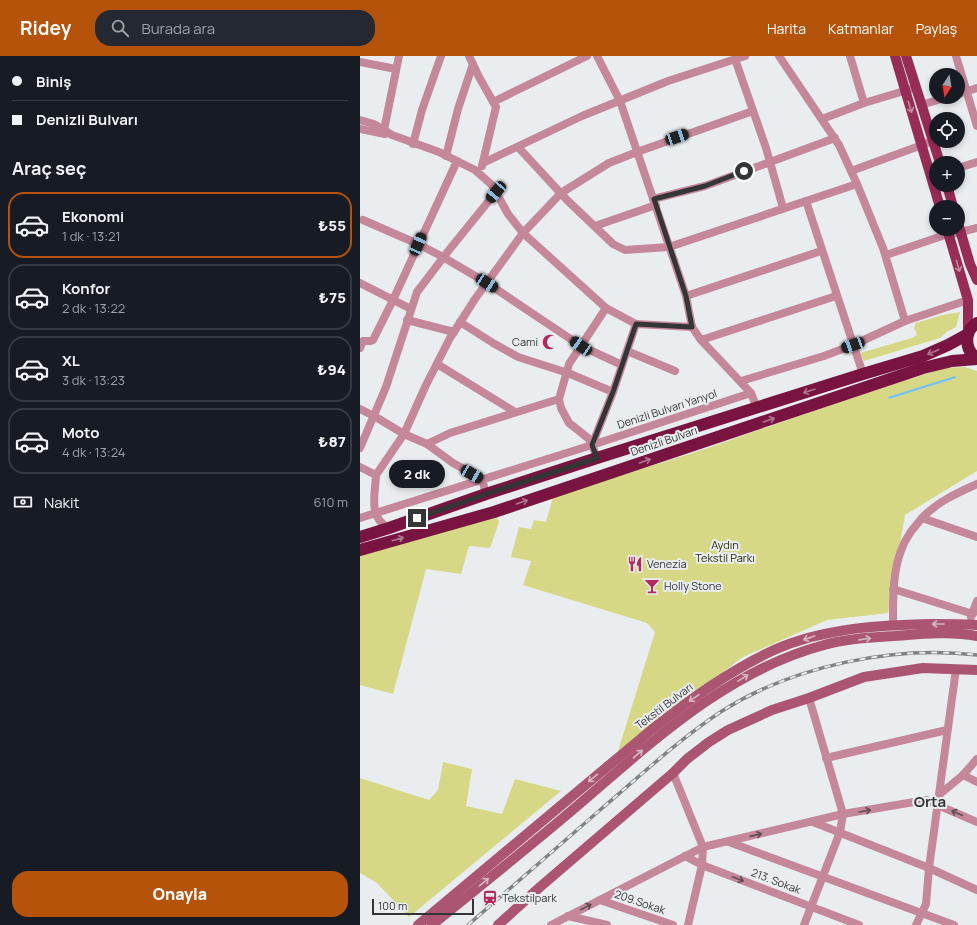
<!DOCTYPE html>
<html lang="tr">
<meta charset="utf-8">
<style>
:root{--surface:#171b24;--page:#242831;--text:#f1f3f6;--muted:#9ea1a6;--line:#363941;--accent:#b45309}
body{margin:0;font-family:Manrope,sans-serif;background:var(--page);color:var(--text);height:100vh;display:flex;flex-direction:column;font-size:15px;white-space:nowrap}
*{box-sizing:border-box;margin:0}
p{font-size:13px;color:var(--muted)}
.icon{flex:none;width:22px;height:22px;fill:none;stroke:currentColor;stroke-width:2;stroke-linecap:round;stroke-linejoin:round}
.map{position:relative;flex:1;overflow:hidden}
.side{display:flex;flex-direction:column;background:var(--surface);width:360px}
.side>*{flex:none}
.hud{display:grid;align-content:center;height:88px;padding:0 12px;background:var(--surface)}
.needle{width:26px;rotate:192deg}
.tools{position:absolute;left:569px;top:12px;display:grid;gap:8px}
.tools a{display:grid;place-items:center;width:36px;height:36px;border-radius:50%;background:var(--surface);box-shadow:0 2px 6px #0003;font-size:20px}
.scale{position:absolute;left:12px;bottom:10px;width:102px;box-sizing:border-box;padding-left:4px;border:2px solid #343536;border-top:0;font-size:11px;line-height:14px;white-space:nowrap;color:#343536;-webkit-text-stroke:3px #e9edf0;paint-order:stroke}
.end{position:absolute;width:18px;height:18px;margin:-9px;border:5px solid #343536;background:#fff;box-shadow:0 0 0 2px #fff}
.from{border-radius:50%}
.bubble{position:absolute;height:28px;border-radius:14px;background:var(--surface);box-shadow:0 2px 6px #0003;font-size:13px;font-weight:800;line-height:28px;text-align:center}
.car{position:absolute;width:12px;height:24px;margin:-12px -6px;border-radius:5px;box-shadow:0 0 3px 1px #0007;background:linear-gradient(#222 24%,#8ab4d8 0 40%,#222 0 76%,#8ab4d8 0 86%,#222 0)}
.hud b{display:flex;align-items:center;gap:14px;height:38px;font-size:15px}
.hud b+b{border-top:1px solid var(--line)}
.hud i{width:10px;height:10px;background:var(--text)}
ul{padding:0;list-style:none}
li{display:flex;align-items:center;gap:12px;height:66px;margin:0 8px 6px;padding:0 4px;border:2px solid var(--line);border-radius:16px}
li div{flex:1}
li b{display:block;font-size:15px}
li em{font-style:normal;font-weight:800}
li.current{border-color:var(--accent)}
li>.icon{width:36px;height:36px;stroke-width:1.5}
h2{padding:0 12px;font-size:18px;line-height:48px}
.pay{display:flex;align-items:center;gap:10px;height:44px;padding:0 12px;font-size:15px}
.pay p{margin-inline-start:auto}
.action{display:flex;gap:8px;margin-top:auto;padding:8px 12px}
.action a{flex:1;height:46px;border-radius:16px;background:var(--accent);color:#fff;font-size:16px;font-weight:800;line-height:46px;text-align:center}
header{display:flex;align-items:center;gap:24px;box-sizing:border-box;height:56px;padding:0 20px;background:var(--accent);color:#fff}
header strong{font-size:19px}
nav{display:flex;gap:22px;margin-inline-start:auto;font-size:14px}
.search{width:280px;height:36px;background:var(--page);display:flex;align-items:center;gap:10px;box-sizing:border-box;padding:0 14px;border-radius:16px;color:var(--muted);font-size:15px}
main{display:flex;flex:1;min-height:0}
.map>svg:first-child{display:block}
</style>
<header>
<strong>Ridey</strong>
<div class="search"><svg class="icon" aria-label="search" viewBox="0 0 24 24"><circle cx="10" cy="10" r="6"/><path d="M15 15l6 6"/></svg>Burada ara</div>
<nav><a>Harita</a><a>Katmanlar</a><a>Paylaş</a></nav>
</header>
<main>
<section class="side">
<div class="hud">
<b><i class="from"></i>Biniş</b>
<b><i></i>Denizli Bulvarı</b>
</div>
<h2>Araç seç</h2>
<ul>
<li class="current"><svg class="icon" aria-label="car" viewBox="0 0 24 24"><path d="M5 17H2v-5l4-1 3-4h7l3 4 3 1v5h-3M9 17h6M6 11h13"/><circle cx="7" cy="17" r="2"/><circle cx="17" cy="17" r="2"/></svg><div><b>Ekonomi</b><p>1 dk · 13:21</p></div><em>₺55</em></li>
<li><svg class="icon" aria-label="car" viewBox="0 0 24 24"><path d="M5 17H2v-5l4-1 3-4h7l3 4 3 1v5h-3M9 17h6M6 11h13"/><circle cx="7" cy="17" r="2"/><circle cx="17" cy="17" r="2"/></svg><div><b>Konfor</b><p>2 dk · 13:22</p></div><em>₺75</em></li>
<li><svg class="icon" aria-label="car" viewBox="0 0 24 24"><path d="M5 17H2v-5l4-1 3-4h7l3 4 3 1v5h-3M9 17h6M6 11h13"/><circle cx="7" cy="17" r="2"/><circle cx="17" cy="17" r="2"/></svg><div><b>XL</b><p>3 dk · 13:23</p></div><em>₺94</em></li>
<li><svg class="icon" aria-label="car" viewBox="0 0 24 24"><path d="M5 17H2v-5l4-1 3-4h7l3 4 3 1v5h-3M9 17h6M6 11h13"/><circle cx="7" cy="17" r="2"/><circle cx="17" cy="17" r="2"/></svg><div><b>Moto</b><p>4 dk · 13:24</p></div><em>₺87</em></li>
</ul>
<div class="pay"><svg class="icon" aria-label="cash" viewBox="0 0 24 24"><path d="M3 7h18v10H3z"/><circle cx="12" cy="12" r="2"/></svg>Nakit<p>610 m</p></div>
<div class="action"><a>Onayla</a></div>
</section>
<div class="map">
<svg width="617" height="869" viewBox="0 0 617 869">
<rect width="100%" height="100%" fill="#e9edf0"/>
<!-- green -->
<g fill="#d6d886">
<path d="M600,256l-4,15 -8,4 -8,7 -76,23 -4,-8 52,-15 5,-3 -3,-8 2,-4 26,-8z"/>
<path d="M605,311l12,4v100l-72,44 -17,98 -61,7 -84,37 -125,94 37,-119 -8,-9 -124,-38 8,-24 -20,-4 8,-30 12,2 3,-9 12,2 7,-25 152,-48 165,-58 75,-23z"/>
<path d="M135,458l4,8 -9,26 -21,-2 -8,28 -35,-5 -33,125 -33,-9v-132z"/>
<path d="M83,706l29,7 -6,37 36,8 13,-35 46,12 -152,126 -32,-34 -17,-10v-95l69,22 9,-10z"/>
</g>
<!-- water -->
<path fill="#74c1fa" d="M595,320l1,2 -67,21 -1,-2z"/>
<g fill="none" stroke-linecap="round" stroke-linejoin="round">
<!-- street -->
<g stroke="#c5889a" stroke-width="8">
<path d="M109,0l10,21 17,30 -14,59"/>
<path d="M237,0l23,45 66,195 6,31 9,13 50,53 6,15"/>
<path d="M419,0l60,89 18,39 26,64 22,73"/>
<path d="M596,0l21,70"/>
<path d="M375,3l31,89 17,60"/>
<path d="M0,6l36,7"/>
<path d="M598,38l19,-6"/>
<path d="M133,46l94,-46"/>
<path d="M504,47l47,-14"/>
<path d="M561,49l27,-8"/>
<path d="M462,63l42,-16 -14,-47"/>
<path d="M0,64l14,4 18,11 47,17 36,18 17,15 16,29 15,19 -48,66 -25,39 -24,47 -22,49 -28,41"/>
<path d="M0,73l25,5"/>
<path d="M24,74l15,-74"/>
<path d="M53,88l9,-34 19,-54"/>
<path d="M158,91l49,53 46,44 12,6 44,-3 188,-63"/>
<path d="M86,100l12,-47 15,-45"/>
<path d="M123,107l99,-47 86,-35 77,-25"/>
<path d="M598,112l19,-6"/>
<path d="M491,115l82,-30"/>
<path d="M293,143l52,-13 130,-48"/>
<path d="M446,145l57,173"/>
<path d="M3,164l55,24 25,13 44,26 94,63 41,19"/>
<path d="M235,170l61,-21"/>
<path d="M526,199l62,-21 13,-2 16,-4"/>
<path d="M0,227l51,26"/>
<path d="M326,240l135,-45"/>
<path d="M47,264l47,12"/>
<path d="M100,266l33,21 25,14 50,16 45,19"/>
<path d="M276,268l-30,-16 -83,-75 38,-40 48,-30 28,-11 116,-41"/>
<path d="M341,284l135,-44"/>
<path d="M0,292l3,-7h8l2,-1 20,-40 64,-139"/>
<path d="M267,295l48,20"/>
<path d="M77,308l78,48"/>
<path d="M381,325l83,-25 29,-11 52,-24 63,-21"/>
<path d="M199,343l2,9 8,15 19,15 4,7 5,13"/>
<path d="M0,353l14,7 30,18 23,10 26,19 29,16 4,15"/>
<path d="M67,388l23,-11 109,-34 10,-35 37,-56"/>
<path d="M232,389l21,-53 23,-68 56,3"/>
<path d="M0,392l26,-61 31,-95 32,-42 47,-58"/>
<path d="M0,411l16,8c-1,20 -8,43 13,53"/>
<path d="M617,428c-20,9 -40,18 -55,34l55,19"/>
<path d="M0,462l232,-73 159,-52"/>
<path d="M533,533l80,25"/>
<path d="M611,561l6,-16"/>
<path d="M533,568c0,-30 -1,-65 17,-91 4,-6 8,-10 12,-15"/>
<path d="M466,702l121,-28"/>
<path d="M313,717l30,74 -1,18 -14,60"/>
<path d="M603,719l14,7"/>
<path d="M580,738l23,-19 14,-16"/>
<path d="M453,766l116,46 48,22"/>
<path d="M369,786l225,83"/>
<path d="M325,800l17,9 157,60"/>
<path d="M240,844l73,25"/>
<path d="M208,860l39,9"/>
<path d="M191,869l152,-78 140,-33 83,-14 51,22"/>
<path d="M444,869l36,-93 3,-18 -34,-116"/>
<path d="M556,869l10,-21 3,-36 27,-199"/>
</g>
<!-- secondary -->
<g stroke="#ac5572" stroke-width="10">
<path d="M58,869l232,-194c39,-31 79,-60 124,-81 49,-22 105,-25 158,-26 15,0 30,0 45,1"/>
<path d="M72,869c48,-39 97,-78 144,-118 75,-64 150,-136 248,-162 20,-6 49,-8 70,-9 27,-2 56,-5 83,0"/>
<path d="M138,869l42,-38 133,-114 14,-14 22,-17 19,-12 44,-20 37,-12 55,-21 59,-9 54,2"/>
</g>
<!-- primary -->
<g stroke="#972c56" stroke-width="10">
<path d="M535,0l45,151"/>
<path d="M546,0l34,107"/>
<path d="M587,129l6,22"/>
<path d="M598,167l12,41 7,16"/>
<path d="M587,173l21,71v34"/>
</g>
<!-- highway -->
<g stroke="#791440" stroke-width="12">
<path d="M617,267c-13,8 -13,27 0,35"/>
<path d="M0,481l29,-9 97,-34 111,-36 266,-84 60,-18 25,-11 20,-11"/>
<path d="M0,494l134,-38 429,-144 29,-7 25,-2"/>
</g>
<defs>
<path id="rail" d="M108,869c44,-38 88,-77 132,-115 40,-34 78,-70 122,-99 71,-45 172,-66 255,-56"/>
</defs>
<!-- rail casing -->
<use href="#rail" stroke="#808385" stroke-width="3.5"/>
<!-- rail -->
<use href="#rail" stroke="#e9edf0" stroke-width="2" stroke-dasharray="6" stroke-linecap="butt"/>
</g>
<!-- one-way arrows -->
<defs><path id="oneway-shaft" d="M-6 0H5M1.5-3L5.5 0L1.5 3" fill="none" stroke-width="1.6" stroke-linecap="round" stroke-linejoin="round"/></defs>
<g stroke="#c08ca3">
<use href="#oneway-shaft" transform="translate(550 51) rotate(73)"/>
<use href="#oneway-shaft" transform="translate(598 210) rotate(74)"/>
</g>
<g stroke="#ab768f">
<use href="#oneway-shaft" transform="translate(573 296) rotate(157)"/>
<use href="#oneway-shaft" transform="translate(449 335) rotate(162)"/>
<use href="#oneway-shaft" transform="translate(409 364) rotate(-19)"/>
<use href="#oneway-shaft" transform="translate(285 405) rotate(-19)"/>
<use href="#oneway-shaft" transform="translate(162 446) rotate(-19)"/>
<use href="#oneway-shaft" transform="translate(38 483) rotate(-16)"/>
</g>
<g stroke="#d4b8c4">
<use href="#oneway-shaft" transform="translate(578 568) rotate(180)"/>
<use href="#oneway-shaft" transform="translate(449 582) rotate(161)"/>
<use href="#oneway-shaft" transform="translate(505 583) rotate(-8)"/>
<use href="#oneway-shaft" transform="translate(383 622) rotate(-31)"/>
<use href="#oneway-shaft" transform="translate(334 642) rotate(145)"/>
<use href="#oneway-shaft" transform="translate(278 698) rotate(-41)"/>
<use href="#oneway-shaft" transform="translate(233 722) rotate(141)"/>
<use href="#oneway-shaft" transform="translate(124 826) rotate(-40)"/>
</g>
<g stroke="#604e54">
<use href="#oneway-shaft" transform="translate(505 755) rotate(-10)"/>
<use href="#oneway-shaft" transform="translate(597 757) rotate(-156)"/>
<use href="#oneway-shaft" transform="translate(396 779) rotate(-13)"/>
<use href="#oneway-shaft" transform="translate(378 823) rotate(21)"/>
<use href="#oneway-shaft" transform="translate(226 851) rotate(-28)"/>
</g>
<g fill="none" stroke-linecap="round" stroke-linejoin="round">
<!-- route -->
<path stroke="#343536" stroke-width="5" d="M57,462l69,-24 111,-36 -5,-13 21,-53 23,-68 56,3 -6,-31 -32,-97 51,-13 39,-15"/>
</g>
<!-- icons -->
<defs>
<symbol id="mosque-bare" viewBox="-9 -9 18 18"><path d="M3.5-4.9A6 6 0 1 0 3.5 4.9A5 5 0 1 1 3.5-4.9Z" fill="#b42860" stroke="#e9edf0" stroke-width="2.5" paint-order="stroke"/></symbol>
<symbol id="restaurant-bare" viewBox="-9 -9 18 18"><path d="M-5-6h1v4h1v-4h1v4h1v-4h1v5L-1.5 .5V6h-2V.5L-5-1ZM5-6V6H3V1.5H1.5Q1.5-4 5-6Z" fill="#b42860" stroke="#e9edf0" stroke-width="2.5" paint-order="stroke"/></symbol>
<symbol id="bar-bare" viewBox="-9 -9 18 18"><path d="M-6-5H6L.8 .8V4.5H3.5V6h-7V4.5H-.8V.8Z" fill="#b42860" stroke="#e9edf0" stroke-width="2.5" paint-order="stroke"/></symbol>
<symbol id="station-bare" viewBox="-9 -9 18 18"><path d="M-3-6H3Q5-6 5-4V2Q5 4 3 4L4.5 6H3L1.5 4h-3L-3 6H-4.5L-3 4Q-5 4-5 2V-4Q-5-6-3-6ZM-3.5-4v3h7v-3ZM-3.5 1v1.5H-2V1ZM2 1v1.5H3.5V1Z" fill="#b42860" stroke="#e9edf0" stroke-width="2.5" paint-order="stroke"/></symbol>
</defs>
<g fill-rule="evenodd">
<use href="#mosque-bare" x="179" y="275" width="22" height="22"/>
<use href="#restaurant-bare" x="264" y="497" width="22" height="22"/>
<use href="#bar-bare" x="281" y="519" width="22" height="22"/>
<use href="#station-bare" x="119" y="831" width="22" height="22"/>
</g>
<g text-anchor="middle" stroke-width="4" stroke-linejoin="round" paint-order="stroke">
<!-- poi labels -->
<g font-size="11" fill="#343536" stroke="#e9edf0" text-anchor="start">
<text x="178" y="290" text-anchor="end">Cami</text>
<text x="287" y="512">Venezia</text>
<text x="304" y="534">Holly Stone</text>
<text x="142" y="846">Tekstilpark</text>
</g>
<!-- street labels -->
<g font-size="11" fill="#343536" stroke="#e9edf0">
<text transform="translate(307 353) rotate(-18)" y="4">Denizli Bulvarı Yanyol</text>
<text transform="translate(304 385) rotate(-19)" y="4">Denizli Bulvarı</text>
<text transform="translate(304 650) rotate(-37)" y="4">Tekstil Bulvarı</text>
<text transform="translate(416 825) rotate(21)" y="4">213. Sokak</text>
<text transform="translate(280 846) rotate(19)" y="4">209.Sokak</text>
</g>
<!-- park labels -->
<g font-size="11" fill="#2b2b04" stroke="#e9edf0">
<text x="365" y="493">Aydın<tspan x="365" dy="13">Tekstil Parkı</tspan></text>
</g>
<!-- district labels -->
<g font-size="15" font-weight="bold" fill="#343536" stroke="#e9edf0">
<text x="570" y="751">Orta</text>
</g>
</g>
</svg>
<div class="tools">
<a><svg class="needle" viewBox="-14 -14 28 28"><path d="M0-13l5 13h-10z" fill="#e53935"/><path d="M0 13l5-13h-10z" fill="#9ea1a6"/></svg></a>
<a><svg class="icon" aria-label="locate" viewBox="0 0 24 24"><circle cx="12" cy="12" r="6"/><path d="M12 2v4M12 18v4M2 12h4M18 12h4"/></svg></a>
<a>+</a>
<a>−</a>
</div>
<div class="scale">100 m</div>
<i class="end from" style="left:384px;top:115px"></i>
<i class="end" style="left:57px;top:462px"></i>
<div class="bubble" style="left:29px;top:404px;width:56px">2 dk</div>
<i class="car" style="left:317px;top:81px;rotate:71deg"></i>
<i class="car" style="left:136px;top:136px;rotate:220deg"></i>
<i class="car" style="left:58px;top:188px;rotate:24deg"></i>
<i class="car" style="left:127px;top:227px;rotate:123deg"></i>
<i class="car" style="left:493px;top:289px;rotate:250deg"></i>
<i class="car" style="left:221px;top:290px;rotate:304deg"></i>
<i class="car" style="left:112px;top:418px;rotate:120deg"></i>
</div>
</main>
